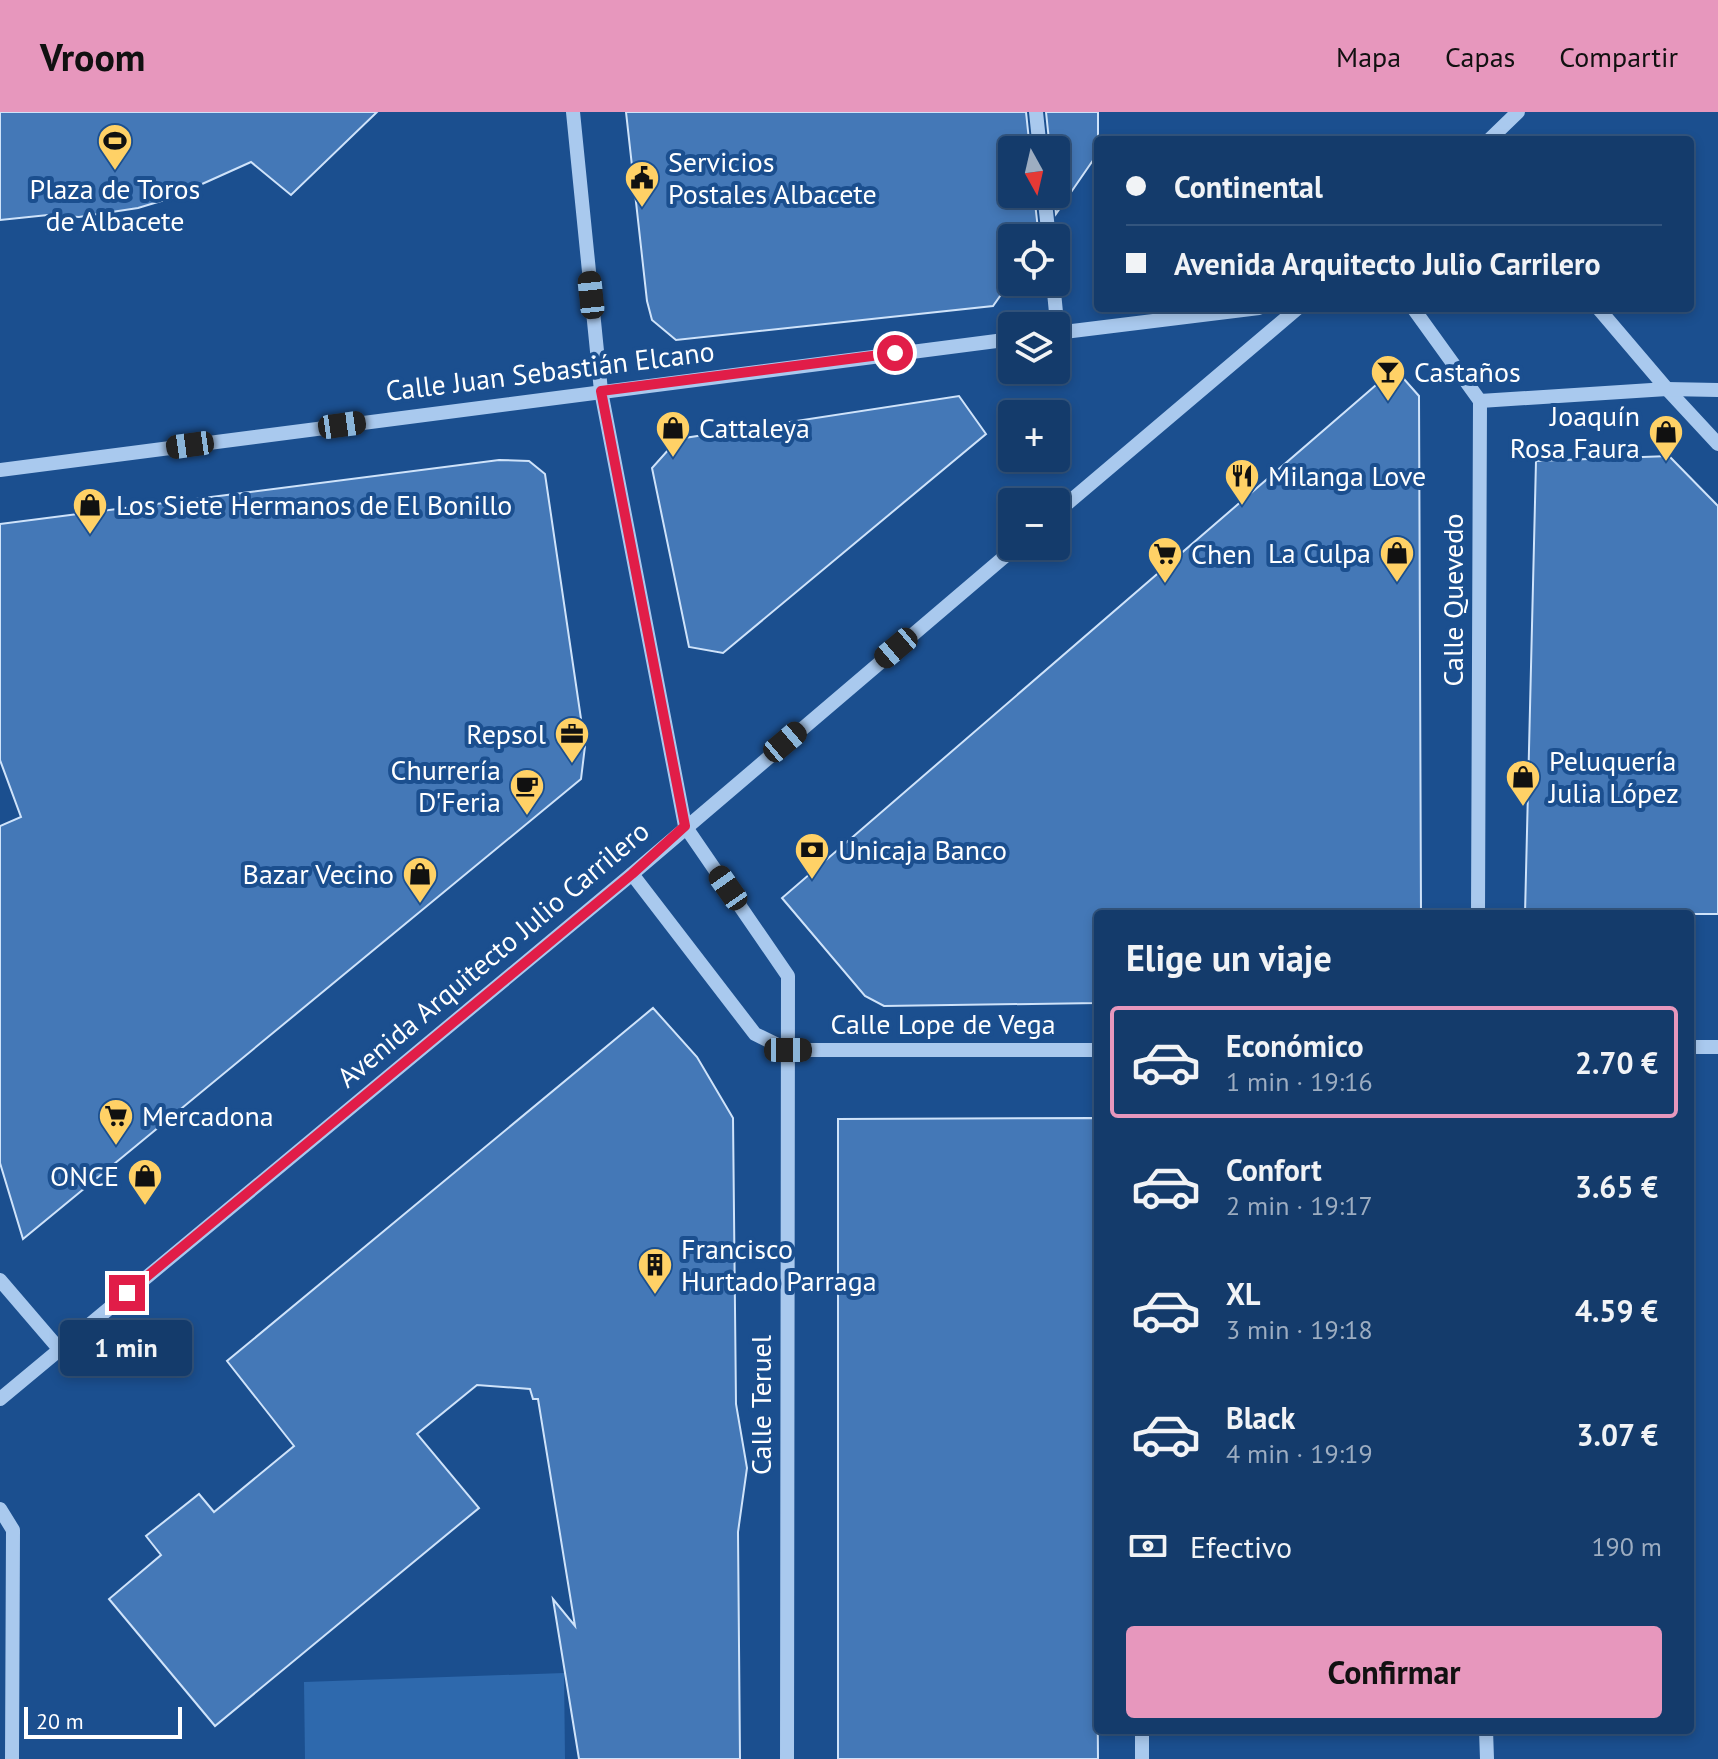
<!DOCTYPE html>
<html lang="es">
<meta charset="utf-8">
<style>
:root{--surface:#143b6b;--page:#1d4271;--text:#f1f3f6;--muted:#9dadc1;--line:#33557e;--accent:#e797bd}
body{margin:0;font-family:"PT Sans",sans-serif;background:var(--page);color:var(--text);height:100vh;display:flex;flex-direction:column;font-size:30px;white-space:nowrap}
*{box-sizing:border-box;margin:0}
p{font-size:26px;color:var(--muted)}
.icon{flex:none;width:44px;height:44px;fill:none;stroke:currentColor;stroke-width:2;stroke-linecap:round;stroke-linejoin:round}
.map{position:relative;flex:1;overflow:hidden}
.panel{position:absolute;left:1094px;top:798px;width:600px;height:824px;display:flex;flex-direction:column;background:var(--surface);border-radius:8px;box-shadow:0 4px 12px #0003,0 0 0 2px var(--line)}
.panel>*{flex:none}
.banner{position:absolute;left:1094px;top:24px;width:600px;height:176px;border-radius:8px;box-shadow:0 4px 12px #0003,0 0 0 2px var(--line);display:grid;align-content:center;height:176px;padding:0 32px;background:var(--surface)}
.needle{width:52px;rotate:172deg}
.controls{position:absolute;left:998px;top:24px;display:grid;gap:16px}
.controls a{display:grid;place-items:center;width:72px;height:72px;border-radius:8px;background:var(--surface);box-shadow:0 4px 12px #0003,0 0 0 2px var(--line);font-size:40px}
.scale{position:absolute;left:24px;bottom:20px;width:158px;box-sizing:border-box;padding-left:8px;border:4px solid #fff;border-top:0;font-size:22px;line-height:28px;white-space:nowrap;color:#fff;-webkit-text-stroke:6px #1b4f8f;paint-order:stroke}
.end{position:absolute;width:36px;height:36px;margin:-18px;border:10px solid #e11d48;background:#fff;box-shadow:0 0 0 4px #fff}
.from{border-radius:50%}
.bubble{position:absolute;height:56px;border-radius:8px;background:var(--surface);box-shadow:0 4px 12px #0003,0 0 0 2px var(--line);font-size:26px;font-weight:700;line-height:56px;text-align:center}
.car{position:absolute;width:24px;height:48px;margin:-24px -12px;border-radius:10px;box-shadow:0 0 6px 2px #0007;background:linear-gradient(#222 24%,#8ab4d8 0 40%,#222 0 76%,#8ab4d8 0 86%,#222 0)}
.banner b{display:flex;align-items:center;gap:28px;height:76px;font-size:30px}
.banner b+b{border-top:2px solid var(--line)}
.banner i{width:20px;height:20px;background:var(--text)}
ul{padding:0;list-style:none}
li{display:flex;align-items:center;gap:24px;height:112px;margin:0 16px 12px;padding:0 16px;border:4px solid transparent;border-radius:8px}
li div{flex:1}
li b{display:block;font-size:30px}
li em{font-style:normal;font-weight:700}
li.on{border-color:var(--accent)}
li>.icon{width:72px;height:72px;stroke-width:1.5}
h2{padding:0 32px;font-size:36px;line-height:96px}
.pay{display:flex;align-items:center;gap:20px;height:88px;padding:0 32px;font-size:30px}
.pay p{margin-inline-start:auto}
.cta{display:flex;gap:16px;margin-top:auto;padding:16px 32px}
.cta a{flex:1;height:92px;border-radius:8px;background:var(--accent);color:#111;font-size:32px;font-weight:700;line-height:92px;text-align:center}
header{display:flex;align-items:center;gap:48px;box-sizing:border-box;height:112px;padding:0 40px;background:var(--accent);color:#111}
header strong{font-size:38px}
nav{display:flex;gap:44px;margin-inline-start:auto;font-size:28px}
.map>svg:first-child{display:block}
</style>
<header>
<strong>Vroom</strong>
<nav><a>Mapa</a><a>Capas</a><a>Compartir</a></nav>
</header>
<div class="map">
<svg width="1718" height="1647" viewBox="0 0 1718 1647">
<rect width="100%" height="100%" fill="#1b4f8f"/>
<!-- grass -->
<path fill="#2e69ad" d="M564,1561l1,86h-260l-1,-77z"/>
<!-- building -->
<g fill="#4478b7" stroke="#cfe3fa" stroke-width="2">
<path d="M0,0h377l-86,83 -40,-33 -80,36 -33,10 -59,9 -31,-2 -48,5z"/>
<path d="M626,0h400l4,38h-18v44h22l5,44h-27v41l-19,27 -317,34 -24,-20 -5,-19z"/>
<path d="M1046,0h52v41l-42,61 -2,-20 2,-44h-6z"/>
<path d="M1383,267h21l15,17 2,518h-323v89l-214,3 -19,-10 -83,-98z"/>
<path d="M959,284l27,38 -263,219 -34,-6 -37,-179 26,-29z"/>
<path d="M1669,344l49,50v408h-193l11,-453z"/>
<path d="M499,348l30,1 16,13 40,272 -4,33 -558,460 -23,-76v-337l21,-9 -21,-57v-236z"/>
<path d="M653,896l44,49 36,61 3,286 11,64 -9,64 2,227h-161l-26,-160 22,27 -37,-227h-5l-3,-10 -53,-4 -60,49 62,74 -264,218 -106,-127 52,-44 -15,-19 53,-42 15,18 80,-66 -67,-85z"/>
<path d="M1093,1006l5,641h-260v-640z"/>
</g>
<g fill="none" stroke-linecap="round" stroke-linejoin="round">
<!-- minor -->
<g stroke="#a9c9ee" stroke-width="14">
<path d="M573,0l28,279 84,435 103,150 -1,783"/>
<path d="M1036,0l4,38"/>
<path d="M1489,28l29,-28"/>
<path d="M1044,82l5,44"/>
<path d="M1053,170l5,51"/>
<path d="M1413,196l67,93 -2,513"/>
<path d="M1598,196l69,81 51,55"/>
<path d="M1056,221l203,-25"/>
<path d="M1480,289l187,-12 51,1"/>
<path d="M0,358l1012,-131"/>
<path d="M1056,401l242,-205"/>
<path d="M632,762l123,160 33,16h310"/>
<path d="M1690,935h28"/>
<path d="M0,1168l60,70"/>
<path d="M0,1287l632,-525 385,-328"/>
<path d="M0,1397l13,21 -1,229"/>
<path d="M1142,1618v29"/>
<path d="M1486,1618l1,29"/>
</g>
</g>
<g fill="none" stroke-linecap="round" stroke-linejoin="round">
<!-- route -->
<path stroke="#e11d48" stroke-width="10" d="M127,1181l505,-419 53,-48 -84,-435 294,-38"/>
</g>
<!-- icons -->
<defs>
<symbol id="stadium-pin" viewBox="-11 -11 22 30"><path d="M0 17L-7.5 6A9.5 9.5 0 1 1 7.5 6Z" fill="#ffd166" stroke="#1b4f8f"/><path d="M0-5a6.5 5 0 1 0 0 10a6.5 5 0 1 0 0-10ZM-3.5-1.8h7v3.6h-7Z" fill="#111"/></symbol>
<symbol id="civic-pin" viewBox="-11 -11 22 30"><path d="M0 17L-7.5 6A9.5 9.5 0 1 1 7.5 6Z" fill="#ffd166" stroke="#1b4f8f"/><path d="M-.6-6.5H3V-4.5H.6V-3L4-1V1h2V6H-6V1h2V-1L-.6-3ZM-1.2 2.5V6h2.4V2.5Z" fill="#111"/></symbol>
<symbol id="bar-pin" viewBox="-11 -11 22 30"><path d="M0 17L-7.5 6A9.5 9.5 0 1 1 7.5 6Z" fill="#ffd166" stroke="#1b4f8f"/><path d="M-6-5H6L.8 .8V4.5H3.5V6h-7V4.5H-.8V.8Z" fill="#111"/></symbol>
<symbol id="shop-pin" viewBox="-11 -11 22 30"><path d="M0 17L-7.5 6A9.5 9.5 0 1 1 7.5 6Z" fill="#ffd166" stroke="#1b4f8f"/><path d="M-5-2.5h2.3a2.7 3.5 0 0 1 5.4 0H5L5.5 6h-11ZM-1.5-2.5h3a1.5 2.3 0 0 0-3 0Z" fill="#111"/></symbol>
<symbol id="restaurant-pin" viewBox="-11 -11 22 30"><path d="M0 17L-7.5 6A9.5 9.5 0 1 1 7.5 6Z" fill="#ffd166" stroke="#1b4f8f"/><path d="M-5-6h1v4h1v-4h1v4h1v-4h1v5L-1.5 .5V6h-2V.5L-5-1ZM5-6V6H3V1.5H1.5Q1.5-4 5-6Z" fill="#111"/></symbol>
<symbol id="supermarket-pin" viewBox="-11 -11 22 30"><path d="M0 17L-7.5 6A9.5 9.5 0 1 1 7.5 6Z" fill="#ffd166" stroke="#1b4f8f"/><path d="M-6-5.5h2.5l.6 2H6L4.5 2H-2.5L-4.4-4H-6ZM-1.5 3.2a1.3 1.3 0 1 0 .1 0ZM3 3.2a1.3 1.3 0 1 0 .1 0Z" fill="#111"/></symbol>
<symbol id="office-pin" viewBox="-11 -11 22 30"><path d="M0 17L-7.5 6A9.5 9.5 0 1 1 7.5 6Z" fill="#ffd166" stroke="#1b4f8f"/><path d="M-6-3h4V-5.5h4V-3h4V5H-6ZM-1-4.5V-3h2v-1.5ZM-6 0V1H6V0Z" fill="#111"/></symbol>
<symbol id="cafe-pin" viewBox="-11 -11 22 30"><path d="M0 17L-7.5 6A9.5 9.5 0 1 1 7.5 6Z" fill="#ffd166" stroke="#1b4f8f"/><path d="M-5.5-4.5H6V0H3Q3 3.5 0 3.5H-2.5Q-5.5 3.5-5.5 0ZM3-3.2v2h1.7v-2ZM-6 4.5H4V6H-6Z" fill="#111"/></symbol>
<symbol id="bank-pin" viewBox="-11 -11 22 30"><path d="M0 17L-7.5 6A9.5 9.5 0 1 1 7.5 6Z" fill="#ffd166" stroke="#1b4f8f"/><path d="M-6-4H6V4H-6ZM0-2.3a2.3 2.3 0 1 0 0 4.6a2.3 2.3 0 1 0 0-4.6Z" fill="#111"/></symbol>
<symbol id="building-pin" viewBox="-11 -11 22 30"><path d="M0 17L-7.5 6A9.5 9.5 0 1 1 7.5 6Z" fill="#ffd166" stroke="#1b4f8f"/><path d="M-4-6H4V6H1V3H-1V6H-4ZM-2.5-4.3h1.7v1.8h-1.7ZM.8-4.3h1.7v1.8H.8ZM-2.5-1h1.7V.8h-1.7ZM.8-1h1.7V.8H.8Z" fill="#111"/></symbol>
</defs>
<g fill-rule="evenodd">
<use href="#stadium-pin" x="95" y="9" width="40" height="54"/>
<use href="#civic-pin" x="622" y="46" width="40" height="54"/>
<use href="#bar-pin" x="1368" y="240" width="40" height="54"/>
<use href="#shop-pin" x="653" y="296" width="40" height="54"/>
<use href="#shop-pin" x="1646" y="300" width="40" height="54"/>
<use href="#restaurant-pin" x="1222" y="344" width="40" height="54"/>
<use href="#shop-pin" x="70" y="373" width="40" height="54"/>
<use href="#shop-pin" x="1377" y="421" width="40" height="54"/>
<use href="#supermarket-pin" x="1145" y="422" width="40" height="54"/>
<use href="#office-pin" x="552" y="602" width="40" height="54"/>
<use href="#shop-pin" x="1503" y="645" width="40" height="54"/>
<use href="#cafe-pin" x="507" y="654" width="40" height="54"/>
<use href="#bank-pin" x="792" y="718" width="40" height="54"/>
<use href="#shop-pin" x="400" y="742" width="40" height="54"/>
<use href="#supermarket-pin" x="96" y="984" width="40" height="54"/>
<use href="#shop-pin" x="125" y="1044" width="40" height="54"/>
<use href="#building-pin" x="635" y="1133" width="40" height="54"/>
</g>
<g text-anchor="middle" stroke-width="8" stroke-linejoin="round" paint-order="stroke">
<!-- poi labels -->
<g font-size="28" fill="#fff" stroke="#1b4f8f" text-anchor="start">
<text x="668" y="60">Servicios<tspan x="668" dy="32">Postales Albacete</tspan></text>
<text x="115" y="87" text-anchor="middle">Plaza de Toros<tspan x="115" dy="32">de Albacete</tspan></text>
<text x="1414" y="270">Castaños</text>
<text x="1640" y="314" text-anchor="end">Joaquín<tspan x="1640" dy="32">Rosa Faura</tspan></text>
<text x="699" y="326">Cattaleya</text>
<text x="1268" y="374">Milanga Love</text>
<text x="116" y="403">Los Siete Hermanos de El Bonillo</text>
<text x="1371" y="451" text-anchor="end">La Culpa</text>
<text x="1191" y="452">Chen</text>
<text x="546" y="632" text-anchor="end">Repsol</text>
<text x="1549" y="659">Peluquería<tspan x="1549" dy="32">Julia López</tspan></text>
<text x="501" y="668" text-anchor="end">Churrería<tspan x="501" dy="32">D'Feria</tspan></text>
<text x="838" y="748">Unicaja Banco</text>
<text x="394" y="772" text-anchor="end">Bazar Vecino</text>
<text x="142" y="1014">Mercadona</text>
<text x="119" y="1074" text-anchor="end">ONCE</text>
<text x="681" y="1147">Francisco<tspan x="681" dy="32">Hurtado Parraga</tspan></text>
</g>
<!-- street labels -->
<g font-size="28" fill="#fff" stroke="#1b4f8f">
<text transform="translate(550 259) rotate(-7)" y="10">Calle Juan Sebastián Elcano</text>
<text transform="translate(1453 488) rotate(-90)" y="10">Calle Quevedo</text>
<text transform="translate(493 842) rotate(-40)" y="10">Avenida Arquitecto Julio Carrilero</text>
<text x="943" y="922">Calle Lope de Vega</text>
<text transform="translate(761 1293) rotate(-90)" y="10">Calle Teruel</text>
</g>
</g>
</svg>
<div class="controls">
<a><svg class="needle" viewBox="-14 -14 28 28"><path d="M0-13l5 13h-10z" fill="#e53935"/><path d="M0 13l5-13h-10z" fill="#9dadc1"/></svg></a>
<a><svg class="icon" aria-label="locate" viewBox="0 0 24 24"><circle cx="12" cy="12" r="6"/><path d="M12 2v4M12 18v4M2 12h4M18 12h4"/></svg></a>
<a><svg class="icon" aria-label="layers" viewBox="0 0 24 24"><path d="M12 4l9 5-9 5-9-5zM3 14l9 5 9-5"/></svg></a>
<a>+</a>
<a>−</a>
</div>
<div class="scale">20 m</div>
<i class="end from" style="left:895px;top:241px"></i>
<i class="end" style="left:127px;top:1181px"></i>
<div class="bubble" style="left:60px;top:1208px;width:132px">1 min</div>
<i class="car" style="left:591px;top:183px;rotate:354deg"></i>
<i class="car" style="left:342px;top:313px;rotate:82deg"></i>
<i class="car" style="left:190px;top:333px;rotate:262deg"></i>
<i class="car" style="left:896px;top:536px;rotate:230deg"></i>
<i class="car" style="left:785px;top:630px;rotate:50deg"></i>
<i class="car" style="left:728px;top:776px;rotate:325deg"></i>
<i class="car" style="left:788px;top:938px;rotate:90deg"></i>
<div class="banner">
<b><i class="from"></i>Continental</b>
<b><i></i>Avenida Arquitecto Julio Carrilero</b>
</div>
<section class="panel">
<h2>Elige un viaje</h2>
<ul>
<li class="on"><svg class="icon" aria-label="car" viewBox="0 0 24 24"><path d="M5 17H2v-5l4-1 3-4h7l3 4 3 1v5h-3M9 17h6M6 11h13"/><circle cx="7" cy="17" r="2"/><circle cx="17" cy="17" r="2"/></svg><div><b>Económico</b><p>1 min · 19:16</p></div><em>2.70 €</em></li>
<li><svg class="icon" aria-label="car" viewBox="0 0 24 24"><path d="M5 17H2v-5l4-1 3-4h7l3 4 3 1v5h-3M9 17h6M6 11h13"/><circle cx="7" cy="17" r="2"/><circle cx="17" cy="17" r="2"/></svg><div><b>Confort</b><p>2 min · 19:17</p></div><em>3.65 €</em></li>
<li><svg class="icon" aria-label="car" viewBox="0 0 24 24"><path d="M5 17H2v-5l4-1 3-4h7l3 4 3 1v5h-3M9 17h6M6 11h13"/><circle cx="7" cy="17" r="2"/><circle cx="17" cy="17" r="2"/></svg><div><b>XL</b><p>3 min · 19:18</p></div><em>4.59 €</em></li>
<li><svg class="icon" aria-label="car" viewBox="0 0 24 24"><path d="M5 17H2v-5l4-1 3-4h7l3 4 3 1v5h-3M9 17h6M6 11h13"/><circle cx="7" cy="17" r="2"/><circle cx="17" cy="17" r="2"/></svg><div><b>Black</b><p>4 min · 19:19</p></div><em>3.07 €</em></li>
</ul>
<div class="pay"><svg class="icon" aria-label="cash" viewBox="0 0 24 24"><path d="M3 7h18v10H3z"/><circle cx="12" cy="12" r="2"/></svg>Efectivo<p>190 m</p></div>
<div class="cta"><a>Confirmar</a></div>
</section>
</div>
